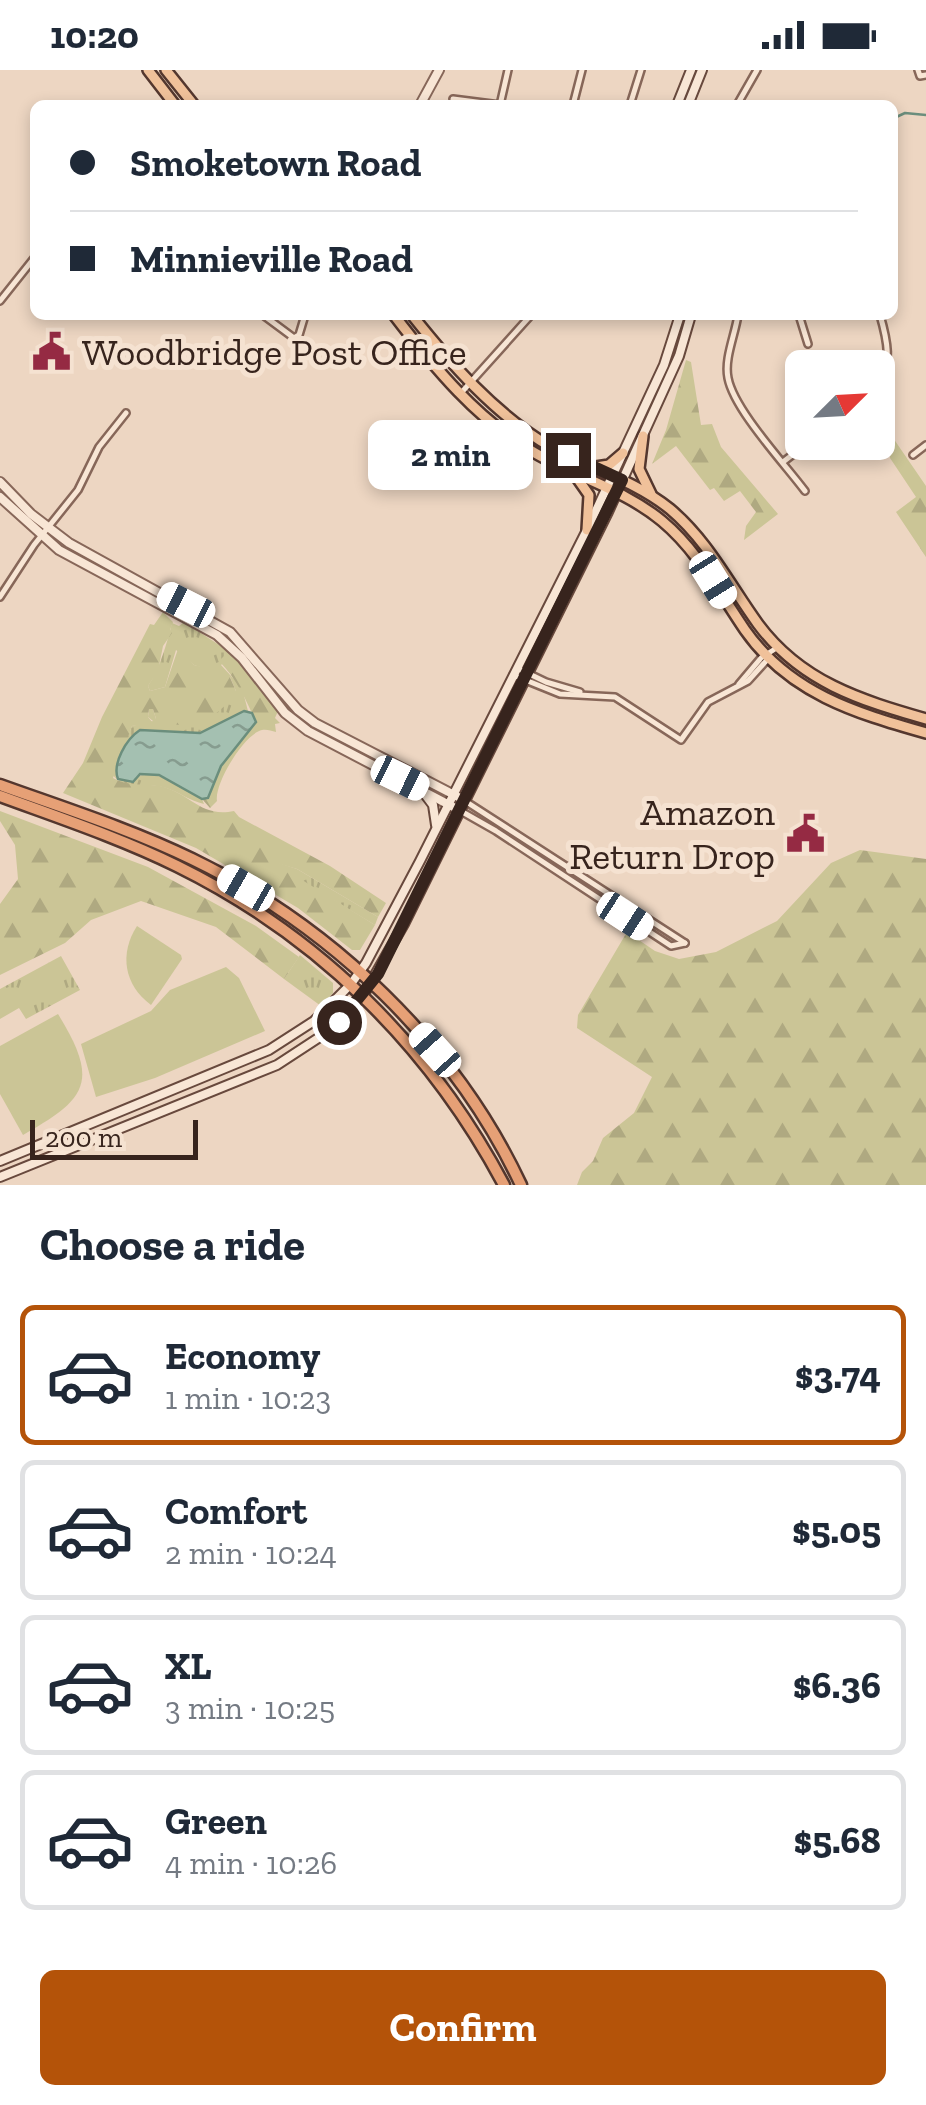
<!DOCTYPE html>
<meta charset="utf-8">
<style>
:root{--surface:#fff;--page:#f6f6f7;--text:#1f2937;--muted:#747a83;--line:#e0e1e3;--accent:#b45309}
body{margin:0;font-family:"Zilla Slab",serif;background:var(--page);color:var(--text);height:100vh;display:flex;flex-direction:column;font-size:38px;white-space:nowrap}
*{box-sizing:border-box;margin:0}
p{font-size:32px;color:var(--muted)}
.icon{flex:none;width:55px;height:55px;fill:none;stroke:currentColor;stroke-width:2;stroke-linecap:round;stroke-linejoin:round}
.map{position:relative;height:1115px;overflow:hidden}
.sheet{display:flex;flex-direction:column;background:var(--surface);flex:1}
.sheet>*{flex:none}
.guide{position:absolute;left:30px;top:30px;width:868px;height:220px;border-radius:15px;box-shadow:0 5px 15px #0003;display:grid;align-content:center;height:220px;padding:0 40px;background:var(--surface)}
.needle{width:65px;rotate:66deg}
.fabs{position:absolute;left:785px;top:280px;display:grid;gap:20px}
.fabs a{display:grid;place-items:center;width:110px;height:110px;border-radius:15px;background:var(--surface);box-shadow:0 5px 15px #0003;font-size:50px}
.scale{position:absolute;left:30px;bottom:25px;width:168px;box-sizing:border-box;padding-left:10px;border:5px solid #37241d;border-top:0;font-size:28px;line-height:35px;white-space:nowrap;color:#37241d;-webkit-text-stroke:8px #f5e2d1;paint-order:stroke}
.end{position:absolute;width:45px;height:45px;margin:-22px;border:12px solid #37241d;background:#fff;box-shadow:0 0 0 5px #fff}
.from{border-radius:50%}
.bubble{position:absolute;height:70px;border-radius:15px;background:var(--surface);box-shadow:0 5px 15px #0003;font-size:32px;font-weight:700;line-height:70px;text-align:center}
.car{position:absolute;width:30px;height:60px;margin:-30px -15px;border-radius:12px;box-shadow:0 0 8px 2px #0007;background:linear-gradient(#fff 24%,#345 0 40%,#fff 0 76%,#345 0 86%,#fff 0)}
.guide b{display:flex;align-items:center;gap:35px;height:95px;font-size:38px}
.guide b+b{border-top:2px solid var(--line)}
.guide i{width:25px;height:25px;background:var(--text)}
ul{padding:0;list-style:none}
li{display:flex;align-items:center;gap:30px;height:140px;margin:0 20px 15px;padding:0 20px;border:5px solid var(--line);border-radius:15px}
li div{flex:1}
li b{display:block;font-size:38px}
li em{font-style:normal;font-weight:700}
li.active{border-color:var(--accent)}
li>.icon{width:90px;height:90px;stroke-width:1.5}
h2{padding:0 40px;font-size:45px;line-height:120px}
.action{display:flex;gap:20px;margin-top:auto;padding:20px 40px}
.action a{flex:1;height:115px;border-radius:15px;background:var(--accent);color:#fff;font-size:40px;font-weight:700;line-height:115px;text-align:center}
.status{display:flex;justify-content:space-between;align-items:center;height:70px;padding:0 50px;background:var(--surface);direction:ltr}
.status svg{height:28px;fill:currentColor}
.map>svg:first-child{display:block}
</style>
<div class="status"><b>10:20</b><svg viewBox="0 0 49 12"><path d="M0 12V9h3v3zM5 12V6h3v6zM10 12V3h3v9zM15 12V0h3v12zM26 1h20v11H26zM47 4h2v5h-2z"/></svg></div>
<div class="map">
<svg width="926" height="1115" viewBox="0 0 926 1115">
<defs>
<pattern id="grass-tufts" width="24" height="20" patternUnits="userSpaceOnUse" patternTransform="scale(2.5)"><rect width="24" height="20" fill="#cbc596"/><path d="M3 7l-1-3M5 7V3M7 7l1-3M15 17l-1-3M17 17v-4M19 17l1-3" fill="none" stroke="#afa981"/></pattern>
<pattern id="forest-firs" width="22" height="20" patternUnits="userSpaceOnUse" patternTransform="scale(2.5)"><rect width="22" height="20" fill="#cbc596"/><path d="M5 1l3.5 6h-7zM16 11l3.5 6h-7z" fill="#afa981"/></pattern>
<pattern id="water-ripples" width="26" height="14" patternUnits="userSpaceOnUse" patternTransform="scale(2.5)"><rect width="26" height="14" fill="#a4c0b1"/><path d="M2 4q2-2 4 0t4 0M15 11q2-2 4 0t4 0" fill="none" stroke="#869c8f"/></pattern>
</defs>
<rect width="100%" height="100%" fill="#edd6c2"/>
<!-- grass -->
<g fill="url(#grass-tufts)">
<path d="M184,552l49,32 -12,11 21,23 6,23 -55,24 -53,-5 -4,47c24,-9 46,10 66,22l2,5c-14,-3 -25,-12 -38,-16 -19,-7 -41,4 -54,-14l20,-48 21,-5 -5,-4 1,-8h4l3,10 80,-28 -6,-14 -36,-12 -18,-15 -11,37 -15,4 -2,-5c12,-18 19,-43 24,-63l7,3z"/>
<path d="M273,791l24,8 81,48 -3,8 -102,-61z"/>
<path d="M300,885l33,28v10l-12,13 -37,-27z"/>
<path d="M61,886l19,34 -54,29 -7,-11 -19,11v-30z"/>
</g>
<!-- forest -->
<g fill="url(#forest-firs)">
<path d="M686,290l5,2 10,63 11,-1 9,23 57,67 -34,26 2,-14 10,-14 -16,-21 -16,10 -10,-13 -4,2 -34,-44 -24,18 14,-34z"/>
<path d="M889,362l37,54v71l-30,-45 20,-15 -26,-39z"/>
<path d="M163,542l10,10 -3,8 2,3 -9,13 -5,25 -10,15 2,5 15,-4 13,-38 16,16 34,8 8,18 -1,6 -22,19 -26,10 -30,-4 -4,-13h-4l-1,8 5,6 -21,3 -19,52c16,9 30,5 47,8 31,7 40,32 74,25l5,6 91,49 56,37 -8,14 -81,-48 -24,-7 102,63 -15,25h-8l-54,-42 -102,-60 -133,-55 20,-30 19,-46 48,-93 4,1z"/>
<path d="M227,583l6,1 45,57 -3,7 5,5 -5,1 1,8c-5,-1 -9,-3 -14,-2 -18,4 -48,54 -45,71l-7,7 -8,-9 6,-1 13,-32 35,-44c-10,-22 -19,-43 -37,-61z"/>
<path d="M0,741l148,56 108,59 43,31 -15,22 -68,-52 -75,-26 -50,19 -26,23 -65,32v-71l18,-25 -3,-34 -15,-24z"/>
<path d="M860,780l66,9v326h-349l5,-13 11,-11 10,-23 31,-25 18,-36 -75,-49 1,-13 49,-83 28,19 24,8 37,-7 61,-31 54,-58z"/>
</g>
<!-- pitch -->
<g fill="#cbc596">
<path d="M137,856l44,29 1,4 -31,46c-27,-20 -32,-51 -14,-79z"/>
<path d="M226,897l13,11 26,53 -110,47 -59,19 -15,-53 70,-33 19,-21z"/>
<path d="M58,944c42,68 29,85 -35,121l-23,-41v-48z"/>
</g>
<!-- water -->
<path fill="url(#water-ripples)" stroke="#6b8e7d" stroke-width="2.5" d="M244,641l8,2 4,9 -35,44 -13,32 -6,1 -43,-24 -19,-1 -7,8 -15,-3c-6,-15 8,-40 22,-49l60,3z"/>
<g fill="none" stroke-linecap="round" stroke-linejoin="round">
<!-- stream -->
<path stroke="#6b8e7d" stroke-width="2.5" d="M892,49l13,-6 21,2"/>
<defs>
<g id="minor">
<path d="M918,0l2,6 6,-1"/>
<path d="M453,29l47,6"/>
<path d="M500,35l8,-35"/>
<path d="M573,35l9,-35"/>
<path d="M630,35l11,-35"/>
<path d="M737,35l20,-35"/>
<path d="M0,231l35,-44"/>
<path d="M263,245l31,23 5,-3 6,-20"/>
<path d="M738,245c-3,20 -14,44 -10,63 6,32 57,86 77,113"/>
<path d="M799,245l9,29"/>
<path d="M878,317c15,-22 9,-48 2,-72"/>
<path d="M461,323l70,-78"/>
<path d="M913,385l13,-10"/>
<path d="M783,392l26,-20"/>
<path d="M0,527l34,-52 44,-55 21,-43 27,-34"/>
<path d="M517,598l29,14 34,10"/>
<path d="M513,605l47,19 55,3 66,43 27,-38 40,-21 19,-21"/>
<path d="M739,614l22,-26 17,-11"/>
<path d="M465,731l220,142"/>
<path d="M459,740l37,21 175,115 14,-3"/>
</g>
<g id="tertiary">
<path d="M420,35l19,-35"/>
<path d="M0,412l31,32 38,29 161,89 68,78 17,13 149,77"/>
<path d="M0,427l59,53 158,85 25,23 43,55 23,18 151,79"/>
</g>
<g id="secondary">
<path d="M677,35l14,-35"/>
<path d="M688,35l14,-35"/>
<path d="M421,719l12,16 3,20"/>
<path d="M0,1091l269,-111 45,-29 37,-37 15,-21 54,-102 167,-331 77,-165 16,-50"/>
<path d="M0,1107l277,-112 52,-34 34,-35 41,-72 204,-412 71,-156 12,-41"/>
</g>
<g id="primary">
<path d="M148,0l27,35"/>
<path d="M166,0l28,35"/>
<path d="M394,245c39,51 84,106 141,138 41,24 90,37 127,68 36,30 57,71 83,109 44,63 110,83 181,103"/>
<path d="M412,245c38,48 83,99 137,131 40,22 85,34 121,63 38,32 59,75 88,115 43,58 102,76 168,95"/>
<path d="M643,366l-4,33 12,25"/>
<path d="M596,397l13,-2 14,-12"/>
<path d="M575,405l14,20 -2,35"/>
</g>
<g id="trunk">
<path d="M0,715c64,23 130,44 192,74 139,67 263,185 329,326"/>
<path d="M0,726c60,22 120,42 177,70 142,70 253,180 327,319"/>
</g>
</defs>
<!-- minor casing -->
<use href="#minor" stroke="#876759" stroke-width="10"/>
<!-- tertiary casing -->
<use href="#tertiary" stroke="#876759" stroke-width="12"/>
<!-- secondary casing -->
<use href="#secondary" stroke="#68493d" stroke-width="12"/>
<!-- primary casing -->
<use href="#primary" stroke="#54372e" stroke-width="14"/>
<!-- trunk casing -->
<use href="#trunk" stroke="#54372e" stroke-width="15"/>
<!-- minor -->
<use href="#minor" stroke="#f8e6d5" stroke-width="5"/>
<!-- tertiary -->
<use href="#tertiary" stroke="#f8e6d5" stroke-width="8"/>
<!-- secondary -->
<use href="#secondary" stroke="#f8e6d5" stroke-width="8"/>
<!-- primary -->
<use href="#primary" stroke="#f0c19a" stroke-width="9"/>
<!-- trunk -->
<use href="#trunk" stroke="#e6a076" stroke-width="10"/>
</g>
<g fill="none" stroke-linecap="round" stroke-linejoin="round">
<!-- route -->
<path stroke="#37241d" stroke-width="12" d="M339,952l39,-48 244,-494 -54,-25"/>
</g>
<!-- icons -->
<defs>
<symbol id="civic-bare" viewBox="-9 -9 18 18"><path d="M-.6-6.5H3V-4.5H.6V-3L4-1V1h2V6H-6V1h2V-1L-.6-3ZM-1.2 2.5V6h2.4V2.5Z" fill="#952a43" stroke="#f5e2d1" stroke-width="2.5" paint-order="stroke"/></symbol>
</defs>
<g fill-rule="evenodd">
<use href="#civic-bare" x="24" y="254" width="55" height="55"/>
<use href="#civic-bare" x="778" y="736" width="55" height="55"/>
</g>
<g text-anchor="middle" stroke-width="10" stroke-linejoin="round" paint-order="stroke">
<!-- poi labels -->
<g font-size="38" fill="#37241d" stroke="#f5e2d1" text-anchor="start">
<text x="82" y="295">Woodbridge Post Office</text>
<text x="775" y="755" text-anchor="end">Amazon<tspan x="775" dy="44">Return Drop</tspan></text>
</g>
</g>
</svg>
<div class="fabs">
<a><svg class="needle" viewBox="-14 -14 28 28"><path d="M0-13l5 13h-10z" fill="#e53935"/><path d="M0 13l5-13h-10z" fill="#747a83"/></svg></a>
</div>
<div class="scale">200 m</div>
<i class="end from" style="left:339px;top:952px"></i>
<i class="end" style="left:568px;top:385px"></i>
<div class="bubble" style="left:368px;top:350px;width:165px">2 min</div>
<i class="car" style="left:713px;top:510px;rotate:148deg"></i>
<i class="car" style="left:186px;top:535px;rotate:297deg"></i>
<i class="car" style="left:400px;top:708px;rotate:116deg"></i>
<i class="car" style="left:246px;top:818px;rotate:300deg"></i>
<i class="car" style="left:625px;top:846px;rotate:123deg"></i>
<i class="car" style="left:435px;top:980px;rotate:318deg"></i>
<div class="guide">
<b><i class="from"></i>Smoketown Road</b>
<b><i></i>Minnieville Road</b>
</div>
</div>
<section class="sheet">
<h2>Choose a ride</h2>
<ul>
<li class="active"><svg class="icon" aria-label="car" viewBox="0 0 24 24"><path d="M5 17H2v-5l4-1 3-4h7l3 4 3 1v5h-3M9 17h6M6 11h13"/><circle cx="7" cy="17" r="2"/><circle cx="17" cy="17" r="2"/></svg><div><b>Economy</b><p>1 min · 10:23</p></div><em>$3.74</em></li>
<li><svg class="icon" aria-label="car" viewBox="0 0 24 24"><path d="M5 17H2v-5l4-1 3-4h7l3 4 3 1v5h-3M9 17h6M6 11h13"/><circle cx="7" cy="17" r="2"/><circle cx="17" cy="17" r="2"/></svg><div><b>Comfort</b><p>2 min · 10:24</p></div><em>$5.05</em></li>
<li><svg class="icon" aria-label="car" viewBox="0 0 24 24"><path d="M5 17H2v-5l4-1 3-4h7l3 4 3 1v5h-3M9 17h6M6 11h13"/><circle cx="7" cy="17" r="2"/><circle cx="17" cy="17" r="2"/></svg><div><b>XL</b><p>3 min · 10:25</p></div><em>$6.36</em></li>
<li><svg class="icon" aria-label="car" viewBox="0 0 24 24"><path d="M5 17H2v-5l4-1 3-4h7l3 4 3 1v5h-3M9 17h6M6 11h13"/><circle cx="7" cy="17" r="2"/><circle cx="17" cy="17" r="2"/></svg><div><b>Green</b><p>4 min · 10:26</p></div><em>$5.68</em></li>
</ul>
<div class="action"><a>Confirm</a></div>
</section>
